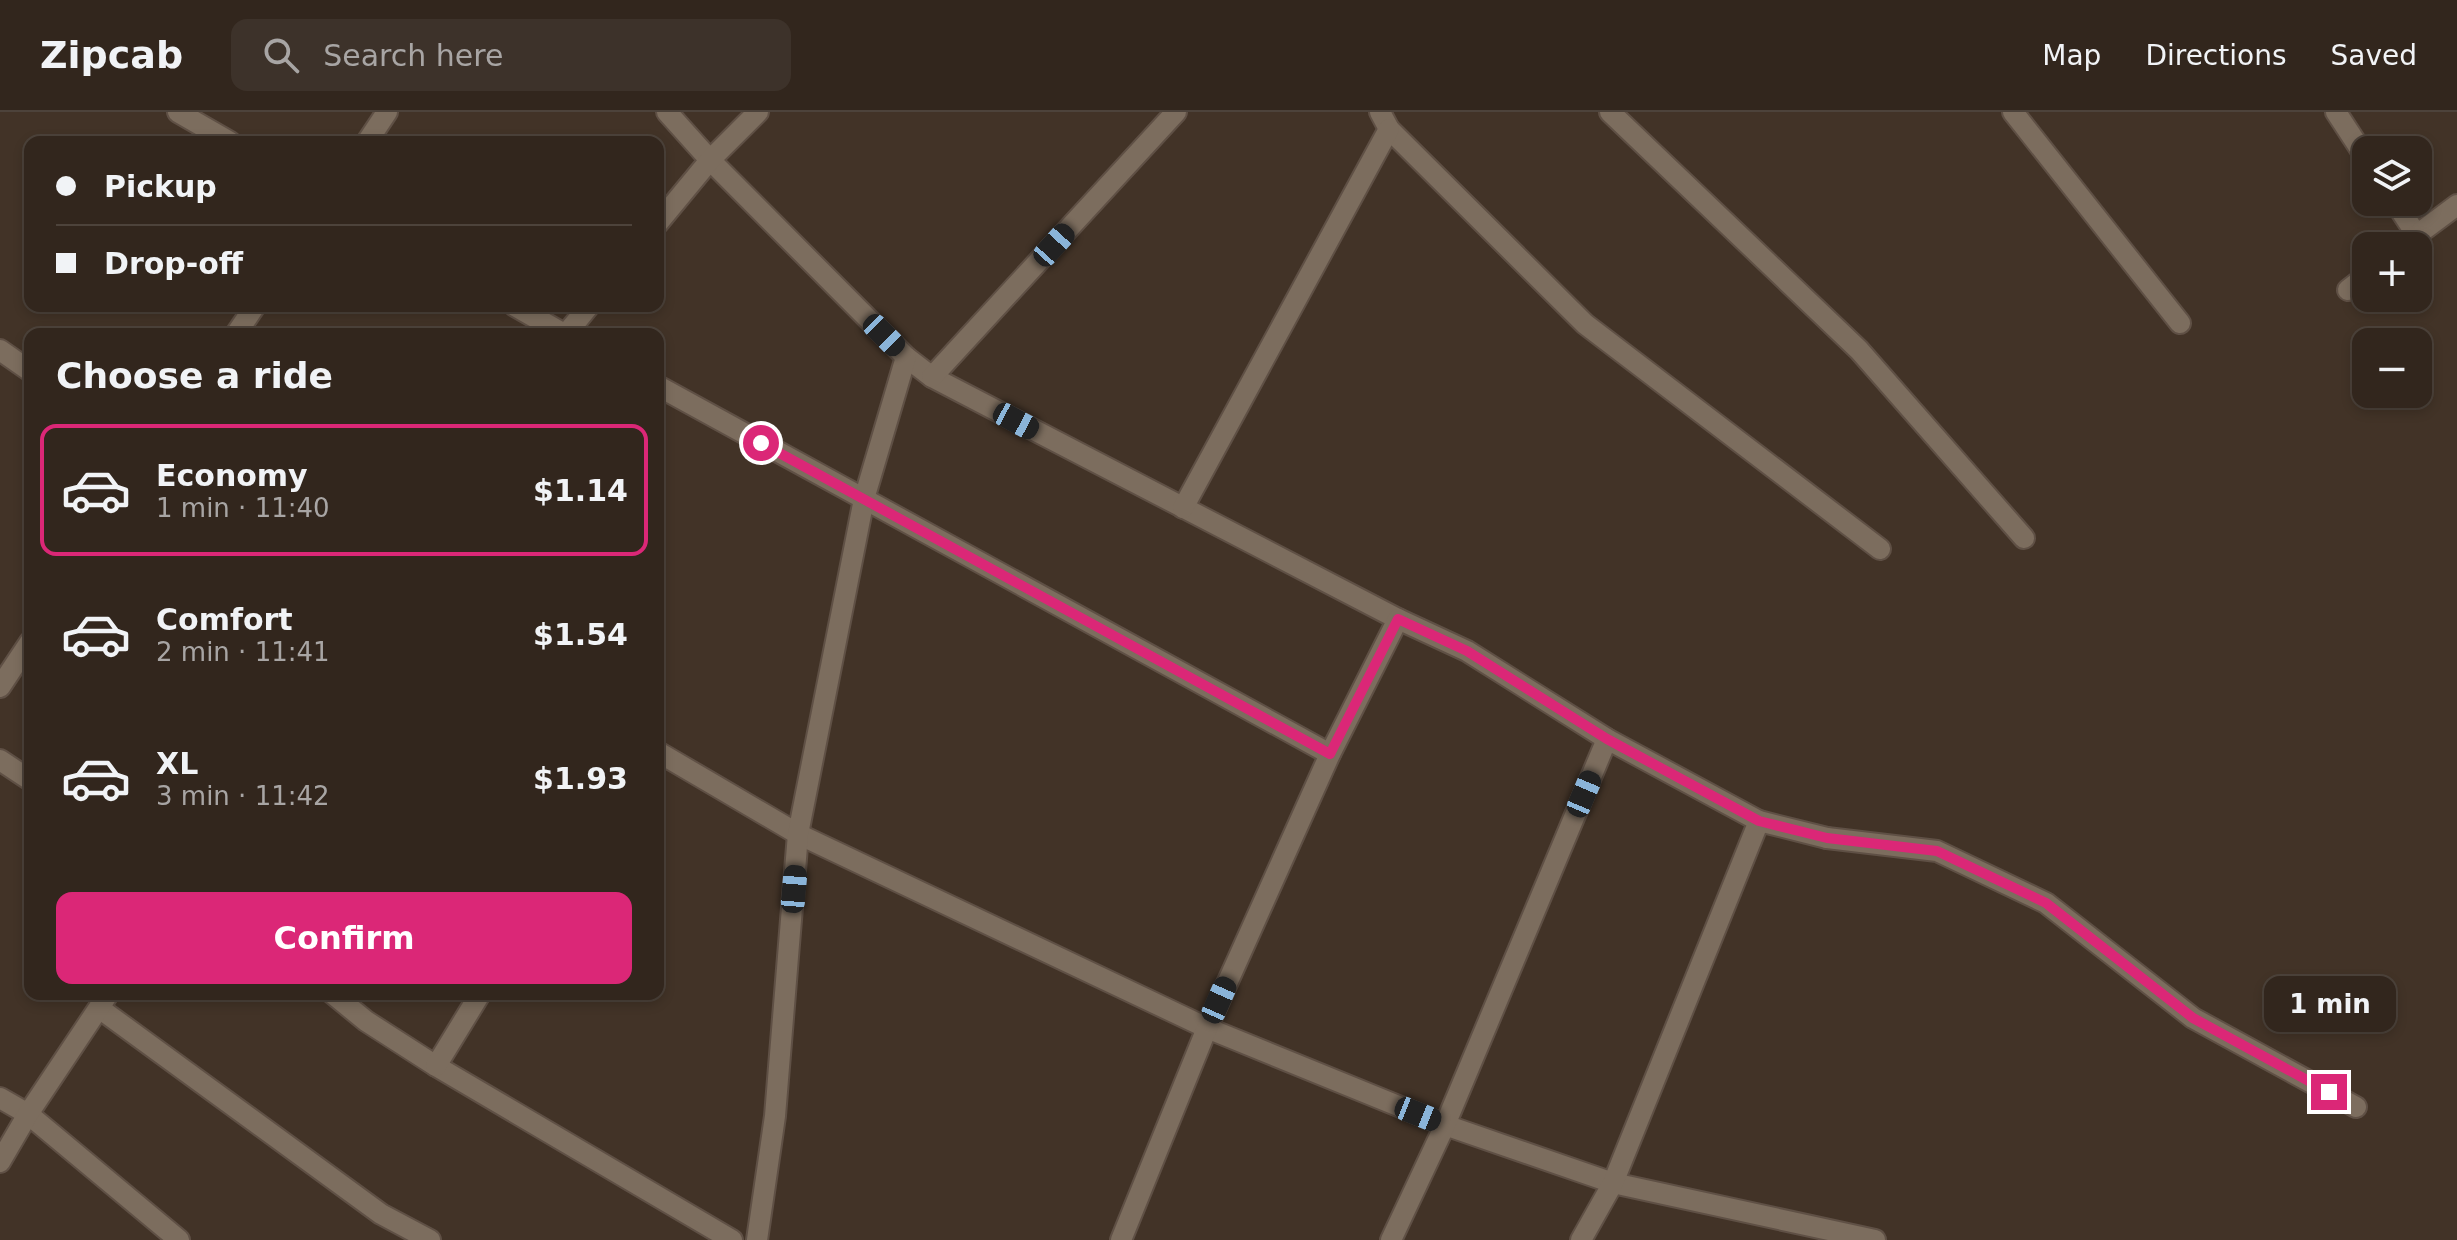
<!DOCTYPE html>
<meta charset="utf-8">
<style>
:root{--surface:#32261d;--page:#3d322a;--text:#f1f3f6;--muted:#a8a5a4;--line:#4d433b;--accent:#db2777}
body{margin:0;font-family:"DejaVu Sans",sans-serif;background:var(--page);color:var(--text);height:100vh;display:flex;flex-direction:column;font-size:30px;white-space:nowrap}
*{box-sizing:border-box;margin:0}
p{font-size:26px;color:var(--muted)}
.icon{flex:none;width:44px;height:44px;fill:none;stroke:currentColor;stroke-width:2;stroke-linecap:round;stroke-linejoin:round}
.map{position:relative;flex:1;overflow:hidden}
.panel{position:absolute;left:24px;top:216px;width:640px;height:672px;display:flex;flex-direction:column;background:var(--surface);border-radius:16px;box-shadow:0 4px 12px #0003,0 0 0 2px var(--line)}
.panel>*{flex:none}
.guide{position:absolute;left:24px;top:24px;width:640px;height:176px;border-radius:16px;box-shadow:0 4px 12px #0003,0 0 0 2px var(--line);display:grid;align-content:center;height:176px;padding:0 32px;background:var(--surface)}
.fabs{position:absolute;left:2352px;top:24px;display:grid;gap:16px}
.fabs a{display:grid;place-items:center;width:80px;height:80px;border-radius:16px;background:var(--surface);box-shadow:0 4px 12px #0003,0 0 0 2px var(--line);font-size:40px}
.end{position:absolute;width:36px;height:36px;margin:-18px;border:10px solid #db2777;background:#fff;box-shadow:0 0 0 4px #fff}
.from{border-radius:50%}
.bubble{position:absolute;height:56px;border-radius:16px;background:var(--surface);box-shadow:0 4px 12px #0003,0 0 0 2px var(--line);font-size:26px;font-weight:700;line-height:56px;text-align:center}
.car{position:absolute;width:24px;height:48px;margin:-24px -12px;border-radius:10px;box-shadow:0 0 6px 2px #0007;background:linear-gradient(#222 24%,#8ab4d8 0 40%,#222 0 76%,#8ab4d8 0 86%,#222 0)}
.guide b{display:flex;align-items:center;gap:28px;height:76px;font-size:30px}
.guide b+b{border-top:2px solid var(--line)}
.guide i{width:20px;height:20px;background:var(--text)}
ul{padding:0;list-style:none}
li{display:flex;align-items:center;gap:24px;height:132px;margin:0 16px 12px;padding:0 16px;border:4px solid transparent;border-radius:16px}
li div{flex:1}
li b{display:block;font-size:30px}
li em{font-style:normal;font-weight:700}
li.on{border-color:var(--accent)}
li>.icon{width:72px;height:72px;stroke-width:1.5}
h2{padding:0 32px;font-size:36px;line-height:96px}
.button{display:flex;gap:16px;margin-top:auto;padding:16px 32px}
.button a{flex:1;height:92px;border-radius:16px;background:var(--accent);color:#fff;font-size:32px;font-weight:700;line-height:92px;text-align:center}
header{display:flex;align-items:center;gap:48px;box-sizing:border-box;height:112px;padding:0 40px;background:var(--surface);border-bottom:2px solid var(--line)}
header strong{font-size:38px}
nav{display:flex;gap:44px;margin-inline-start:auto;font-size:28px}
.search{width:560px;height:72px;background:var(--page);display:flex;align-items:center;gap:20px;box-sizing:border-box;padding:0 28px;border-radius:16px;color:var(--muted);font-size:30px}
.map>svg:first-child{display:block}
</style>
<header>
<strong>Zipcab</strong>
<div class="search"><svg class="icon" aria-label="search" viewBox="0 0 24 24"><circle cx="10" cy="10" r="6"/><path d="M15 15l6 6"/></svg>Search here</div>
<nav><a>Map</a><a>Directions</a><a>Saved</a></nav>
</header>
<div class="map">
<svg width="2457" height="1128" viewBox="0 0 2457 1128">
<rect width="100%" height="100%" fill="#423327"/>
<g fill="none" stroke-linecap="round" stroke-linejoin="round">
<defs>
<path id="service" d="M1827,726l110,13 109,52 147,115 163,89"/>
<g id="minor">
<path d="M178,0l52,30"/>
<path d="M667,0l43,48 196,197 26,20 466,242 69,32 140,88 152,82 68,17"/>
<path d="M1380,0l9,17 196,195 295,225"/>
<path d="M1610,0l249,238 165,188"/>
<path d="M2013,0l167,211"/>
<path d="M2336,0l30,46"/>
<path d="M367,30l20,-30"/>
<path d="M2395,90l21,32"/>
<path d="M658,111l52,-63 48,-48"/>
<path d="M2402,134l55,-41"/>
<path d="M2348,178l18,-14"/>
<path d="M515,194l49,28"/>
<path d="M236,222l19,-28"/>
<path d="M566,222l23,-28"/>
<path d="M0,238l30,21"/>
<path d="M932,265l244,-265"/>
<path d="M658,274l672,368"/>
<path d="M1183,396l206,-379"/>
<path d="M0,575l30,-45"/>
<path d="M658,640l140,82 409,194 238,97 168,58 262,57"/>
<path d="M0,648l30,20"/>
<path d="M333,882l33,27 70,45 296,174"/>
<path d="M99,896l282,206 49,26"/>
<path d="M436,954l44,-72"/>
<path d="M0,986l28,16 151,126"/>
<path d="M0,1050l28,-48 80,-120"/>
<path d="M757,1128l18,-124 23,-282 66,-335 42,-142"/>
<path d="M1121,1128l86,-212 123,-274 68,-135"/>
<path d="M1391,1128l54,-115 162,-386"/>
<path d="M1581,1128l32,-57 146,-362"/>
</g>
</defs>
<!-- service casing -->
<use href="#service" stroke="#5f5045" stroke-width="24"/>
<!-- minor casing -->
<use href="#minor" stroke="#5f5045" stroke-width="24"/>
<!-- service -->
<use href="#service" stroke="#7c6d5e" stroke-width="20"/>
<!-- minor -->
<use href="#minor" stroke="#7c6d5e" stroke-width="20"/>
</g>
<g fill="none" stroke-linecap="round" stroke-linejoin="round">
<!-- route -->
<path stroke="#db2777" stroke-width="10" d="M761,331l569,311 68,-135 69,32 140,88 152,82 68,17 110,13 109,52 147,115 136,74"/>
</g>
</svg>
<div class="fabs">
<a><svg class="icon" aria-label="layers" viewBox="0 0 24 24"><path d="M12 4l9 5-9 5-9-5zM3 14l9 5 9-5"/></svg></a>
<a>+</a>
<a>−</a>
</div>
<i class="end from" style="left:761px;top:331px"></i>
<i class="end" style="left:2329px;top:980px"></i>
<div class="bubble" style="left:2264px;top:864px;width:132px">1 min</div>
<i class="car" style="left:1054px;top:133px;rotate:42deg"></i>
<i class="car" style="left:884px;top:223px;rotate:135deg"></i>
<i class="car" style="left:1016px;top:309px;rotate:118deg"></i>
<i class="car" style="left:1584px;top:682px;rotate:23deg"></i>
<i class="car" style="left:794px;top:777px;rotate:5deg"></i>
<i class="car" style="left:1219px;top:888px;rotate:24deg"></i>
<i class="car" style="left:1418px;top:1002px;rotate:112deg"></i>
<div class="guide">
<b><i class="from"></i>Pickup</b>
<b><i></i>Drop-off</b>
</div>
<section class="panel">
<h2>Choose a ride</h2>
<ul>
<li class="on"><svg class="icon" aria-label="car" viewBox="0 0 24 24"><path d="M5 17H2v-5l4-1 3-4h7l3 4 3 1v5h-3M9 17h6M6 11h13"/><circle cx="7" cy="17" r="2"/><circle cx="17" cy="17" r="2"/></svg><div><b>Economy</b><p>1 min · 11:40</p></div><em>$1.14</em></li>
<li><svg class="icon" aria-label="car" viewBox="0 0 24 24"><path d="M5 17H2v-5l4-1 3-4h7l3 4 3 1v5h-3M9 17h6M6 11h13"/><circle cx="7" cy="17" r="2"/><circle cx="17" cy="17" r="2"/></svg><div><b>Comfort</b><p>2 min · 11:41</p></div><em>$1.54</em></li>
<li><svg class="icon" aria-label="car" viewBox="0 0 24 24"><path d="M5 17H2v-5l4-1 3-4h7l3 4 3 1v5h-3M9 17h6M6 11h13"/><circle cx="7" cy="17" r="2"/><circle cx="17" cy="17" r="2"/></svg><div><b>XL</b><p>3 min · 11:42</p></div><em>$1.93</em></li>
</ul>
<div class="button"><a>Confirm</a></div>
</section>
</div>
